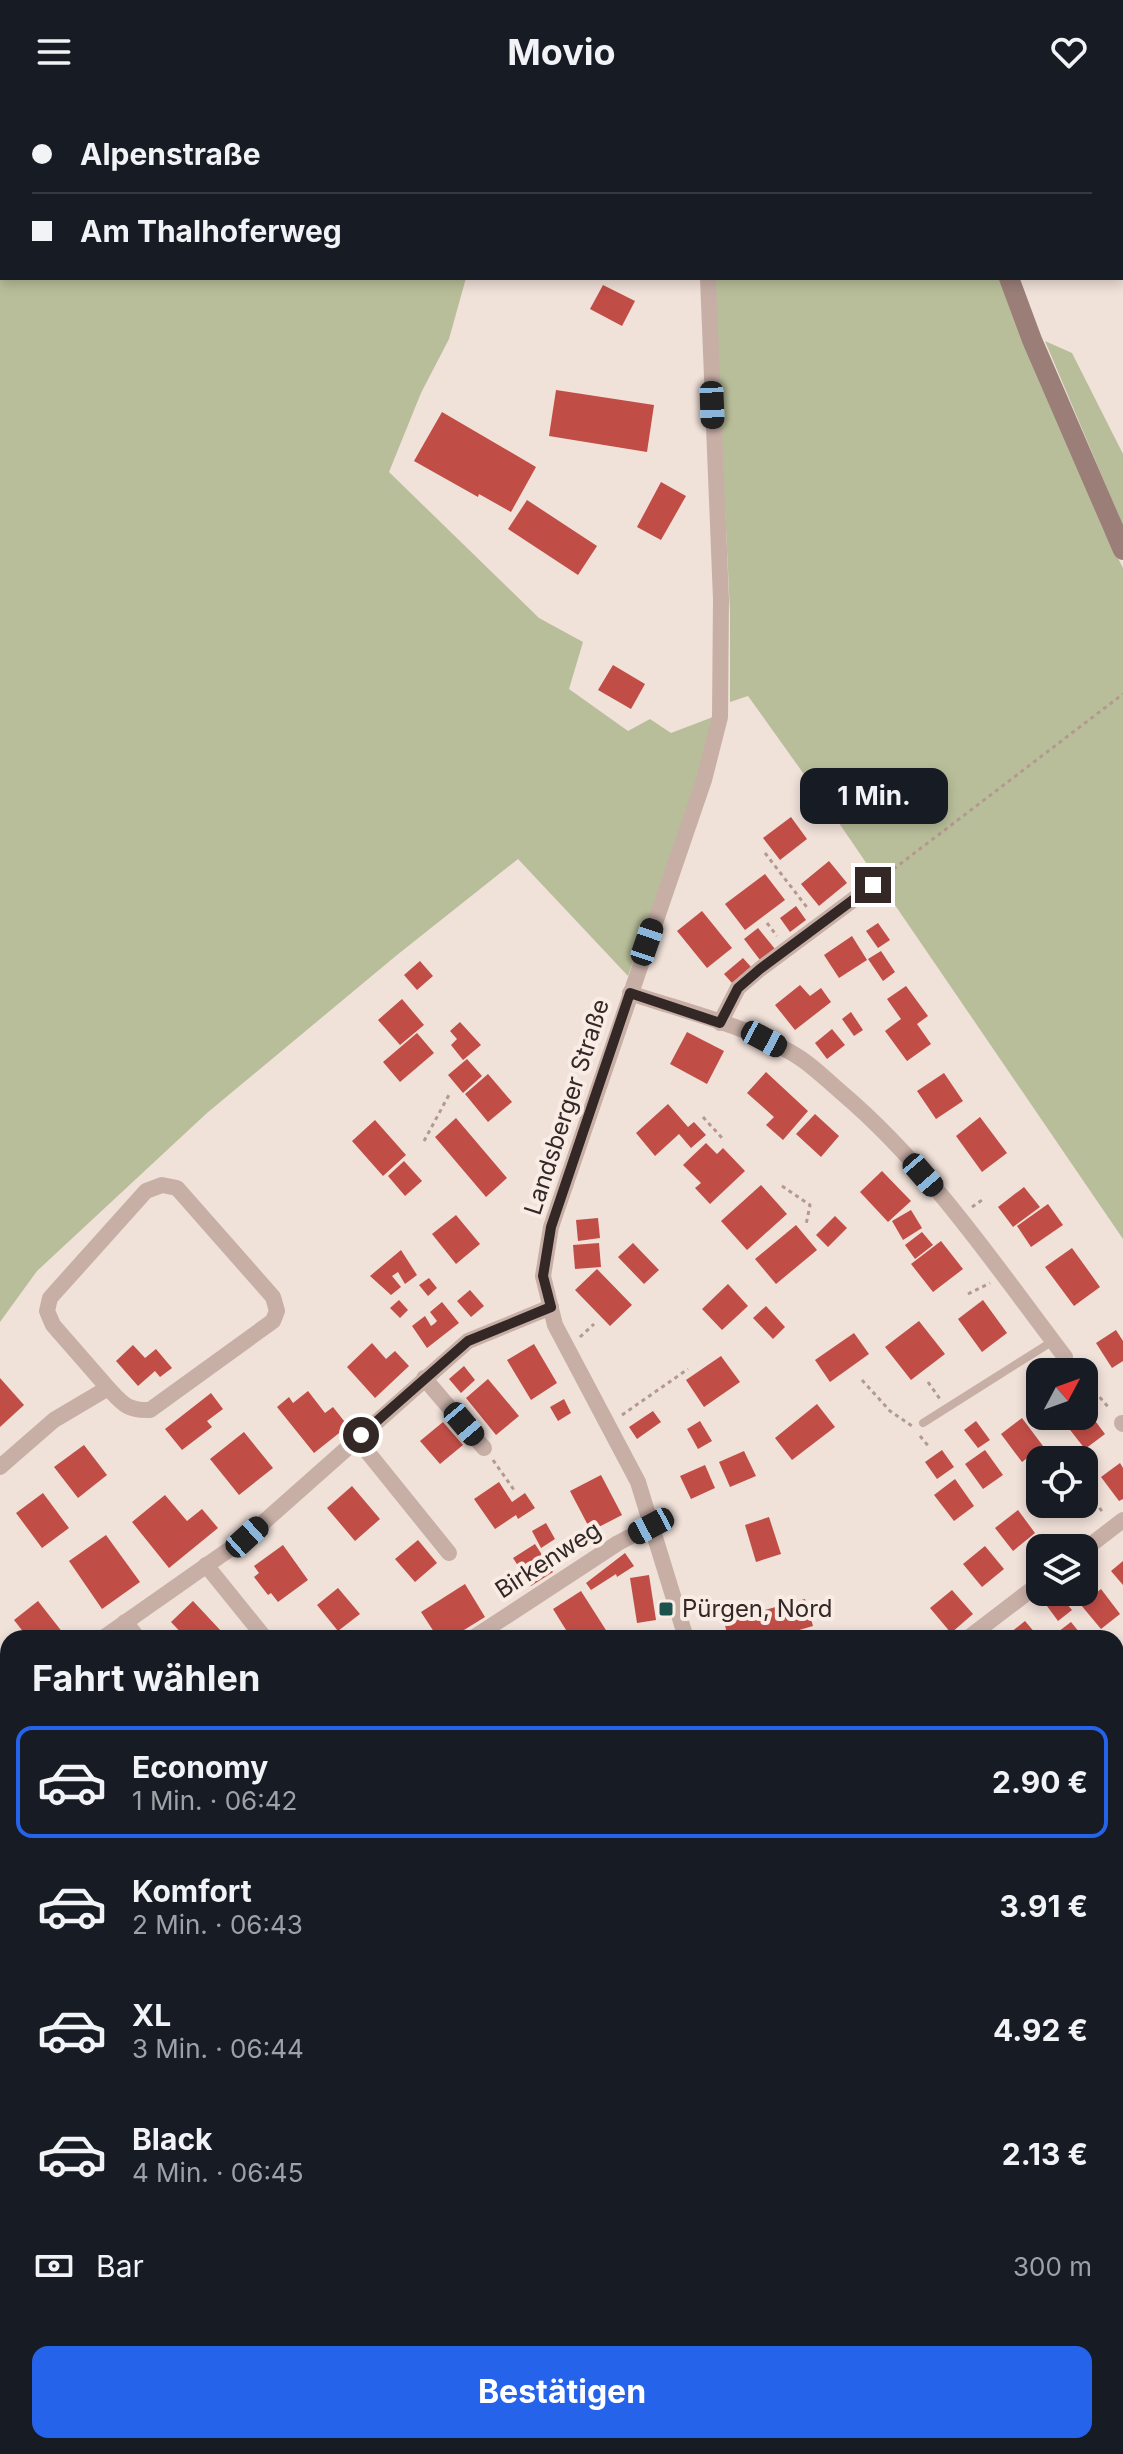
<!DOCTYPE html>
<html lang="de">
<meta charset="utf-8">
<style>
:root{--surface:#171b24;--page:#20242c;--text:#f1f3f6;--muted:#9ea1a6;--line:#363941;--accent:#2563eb}
body{margin:0;font-family:Inter,sans-serif;background:var(--page);color:var(--text);height:100vh;display:flex;flex-direction:column;font-size:30px;white-space:nowrap}
*{box-sizing:border-box;margin:0}
p{font-size:26px;color:var(--muted)}
.icon{flex:none;width:44px;height:44px;fill:none;stroke:currentColor;stroke-width:2;stroke-linecap:round;stroke-linejoin:round}
.map{position:relative;flex:1;overflow:hidden}
.details{position:absolute;left:0px;top:1526px;width:1124px;height:824px;display:flex;flex-direction:column;background:var(--surface);border-radius:24px 24px 0 0;box-shadow:0 4px 12px #0003}
.details>*{flex:none}
.hud{position:absolute;left:0px;top:0px;width:1124px;height:176px;box-shadow:0 4px 12px #0003;display:grid;align-content:center;height:176px;padding:0 32px;background:var(--surface)}
.needle{width:52px;rotate:49deg}
.tools{position:absolute;left:1026px;top:1254px;display:grid;gap:16px}
.tools a{display:grid;place-items:center;width:72px;height:72px;border-radius:16px;background:var(--surface);box-shadow:0 4px 12px #0003;font-size:40px}
.end{position:absolute;width:36px;height:36px;margin:-18px;border:10px solid #342827;background:#fff;box-shadow:0 0 0 4px #fff}
.from{border-radius:50%}
.bubble{position:absolute;height:56px;border-radius:16px;background:var(--surface);box-shadow:0 4px 12px #0003;font-size:26px;font-weight:700;line-height:56px;text-align:center}
.car{position:absolute;width:24px;height:48px;margin:-24px -12px;border-radius:10px;box-shadow:0 0 6px 2px #0007;background:linear-gradient(#222 24%,#8ab4d8 0 40%,#222 0 76%,#8ab4d8 0 86%,#222 0)}
.hud b{display:flex;align-items:center;gap:28px;height:76px;font-size:30px}
.hud b+b{border-top:2px solid var(--line)}
.hud i{width:20px;height:20px;background:var(--text)}
ul{padding:0;list-style:none}
li{display:flex;align-items:center;gap:24px;height:112px;margin:0 16px 12px;padding:0 16px;border:4px solid transparent;border-radius:16px}
li div{flex:1}
li b{display:block;font-size:30px}
li em{font-style:normal;font-weight:700}
li.current{border-color:var(--accent)}
li>.icon{width:72px;height:72px;stroke-width:1.5}
h2{padding:0 32px;font-size:36px;line-height:96px}
.pay{display:flex;align-items:center;gap:20px;height:88px;padding:0 32px;font-size:30px}
.pay p{margin-inline-start:auto}
.cta{display:flex;gap:16px;margin-top:auto;padding:16px 32px}
.cta a{flex:1;height:92px;border-radius:16px;background:var(--accent);color:#fff;font-size:32px;font-weight:700;line-height:92px;text-align:center}
header{display:flex;justify-content:space-between;align-items:center;height:104px;padding:0 32px;background:var(--surface);font-size:36px;font-weight:700}
.map>svg:first-child{display:block}
</style>
<header><svg class="icon" aria-label="menu" viewBox="0 0 24 24"><path d="M4 6h16M4 12h16M4 18h16"/></svg>Movio<svg class="icon" aria-label="heart" viewBox="0 0 24 24"><path d="M12 20l-8-8c-3-5 5-10 8-4 3-6 11-1 8 4z"/></svg></header>
<div class="map">
<svg width="1123" height="2350" viewBox="0 0 1123 2350">
<rect width="100%" height="100%" fill="#f0e1d9"/>
<!-- green -->
<g fill="#b9be9a">
<path d="M42,0h451l-1,2h-448z"/>
<path d="M711,0h234l1,2h-235z"/>
<path d="M2,110v64h464l-17,61 -28,54 -32,79 150,146 44,24 -14,47 59,42 22,-12 21,14 42,-16 -14,61 -71,198 -110,-117 -121,96 -190,158 -170,158 -37,51v-1107z"/>
<path d="M714,174h288l101,251 20,39v671l-282,-413 -93,-130 -18,6v-90z"/>
<path d="M1045,237l27,12 51,101v72z"/>
<path d="M0,1739l8,11v426l-8,3z"/>
<path d="M1123,2285v65h-67l8,-8h52v-50z"/>
<path d="M948,2342h70l8,8h-87z"/>
</g>
<!-- building -->
<g fill="#c14d47">
<path d="M603,181l32,16 -13,25 -32,-17z"/>
<path d="M556,286l98,15 -7,47 -98,-16z"/>
<path d="M442,308l94,55 -25,45 -32,-18 -1,3 -64,-36z"/>
<path d="M661,378l25,14 -25,44 -24,-13z"/>
<path d="M527,396l70,46 -19,29 -70,-46z"/>
<path d="M613,561l32,19 -14,25 -33,-19z"/>
<path d="M791,713l16,22 -27,21 -17,-22z"/>
<path d="M829,757l18,22 -28,23 -18,-22z"/>
<path d="M765,770l20,26 -40,30 -20,-26z"/>
<path d="M796,802l10,14 -16,12 -10,-14z"/>
<path d="M702,807l30,37 -25,20 -30,-37z"/>
<path d="M878,819l12,17 -12,8 -12,-17z"/>
<path d="M758,824l17,21 -15,11 -16,-21z"/>
<path d="M852,832l15,24 -28,18 -15,-23z"/>
<path d="M881,847l14,21 -12,9 -15,-22z"/>
<path d="M743,854l8,9 -19,16 -8,-9z"/>
<path d="M420,857l13,15 -16,14 -13,-15z"/>
<path d="M800,881l10,11 11,-8 10,14 -36,28 -20,-25z"/>
<path d="M906,882l22,30 -11,8 14,20 -24,17 -22,-30 16,-12 -14,-20z"/>
<path d="M402,895l22,26 -24,20 -22,-25z"/>
<path d="M851,908l12,18 -9,6 -12,-17z"/>
<path d="M460,918l21,23 -18,15 -12,-15 6,-6 -7,-8z"/>
<path d="M832,925l13,16 -18,14 -12,-16z"/>
<path d="M687,928l37,19 -17,33 -37,-20z"/>
<path d="M417,929l17,20 -34,29 -17,-20z"/>
<path d="M467,955l15,17 -19,17 -15,-18z"/>
<path d="M766,968l42,39 -25,29 -17,-15 8,-8 -27,-24z"/>
<path d="M944,969l19,28 -27,18 -19,-28z"/>
<path d="M488,970l24,28 -24,20 -23,-28z"/>
<path d="M668,1000l20,23 6,-5 12,13 -15,13 -12,-14 -24,22 -19,-23z"/>
<path d="M815,1010l24,22 -18,21 -25,-23z"/>
<path d="M980,1013l27,36 -25,19 -26,-36z"/>
<path d="M456,1014l51,60 -21,19 -51,-60z"/>
<path d="M375,1016l31,35 -23,21 -31,-35z"/>
<path d="M706,1039l11,11 6,-6 22,23 -35,33 -15,-16 6,-5 -18,-18z"/>
<path d="M404,1057l18,20 -17,15 -17,-20z"/>
<path d="M882,1067l29,30 -23,21 -28,-30z"/>
<path d="M761,1081l26,29 -40,36 -26,-29z"/>
<path d="M1024,1083l16,20 -27,20 -15,-20z"/>
<path d="M1048,1100l15,21 -32,22 -14,-21z"/>
<path d="M911,1106l11,18 -19,12 -11,-19z"/>
<path d="M456,1111l24,29 -24,20 -24,-30z"/>
<path d="M835,1112l12,12 -19,19 -12,-12z"/>
<path d="M598,1114l2,20 -22,3 -2,-21z"/>
<path d="M796,1121l21,25 -41,34 -21,-25z"/>
<path d="M922,1128l11,13 -18,14 -10,-14z"/>
<path d="M941,1137l22,28 -30,23 -22,-28z"/>
<path d="M599,1139l2,24 -26,2 -2,-24z"/>
<path d="M633,1139l26,27 -15,14 -26,-27z"/>
<path d="M1072,1144l28,39 -26,19 -29,-39z"/>
<path d="M401,1146l16,25 -12,9 -7,-12 -6,4 9,11 -10,8 -21,-19z"/>
<path d="M597,1165l35,36 -22,21 -35,-36z"/>
<path d="M429,1174l8,10 -9,8 -9,-11z"/>
<path d="M728,1180l20,22 -26,24 -20,-21z"/>
<path d="M470,1186l14,16 -13,11 -14,-16z"/>
<path d="M399,1196l9,10 -8,8 -10,-10z"/>
<path d="M983,1196l24,33 -25,19 -24,-33z"/>
<path d="M442,1198l17,21 -32,25 -15,-22 13,-10 6,10 3,-2 3,-3 -7,-9z"/>
<path d="M766,1202l19,21 -12,12 -20,-21z"/>
<path d="M919,1217l26,33 -34,26 -26,-33z"/>
<path d="M1116,1226l7,11v20l-11,7 -16,-25z"/>
<path d="M854,1229l15,21 -39,28 -15,-22z"/>
<path d="M372,1239l14,16 9,-8 14,15 -34,32 -28,-31z"/>
<path d="M534,1240l23,39 -26,17 -24,-40z"/>
<path d="M133,1241l12,13 11,-9 16,19 -12,9 -5,-6 -17,15 -22,-25z"/>
<path d="M721,1252l19,26 -36,25 -18,-27z"/>
<path d="M464,1262l11,14 -14,13 -12,-14z"/>
<path d="M0,1274l24,27 -24,22z"/>
<path d="M488,1275l31,37 -23,19 -30,-37z"/>
<path d="M308,1287l17,22 8,-6 15,19 -34,27 -37,-46 12,-10 4,6z"/>
<path d="M211,1289l12,16 -16,12 5,6 -30,23 -17,-21z"/>
<path d="M564,1295l7,14 -13,8 -8,-14z"/>
<path d="M817,1300l18,23 -43,33 -17,-22z"/>
<path d="M1087,1306l18,24 -20,15 -18,-23 12,-10h5z"/>
<path d="M653,1307l8,11 -24,17 -8,-12z"/>
<path d="M1022,1314l21,28 -21,16 -21,-28z"/>
<path d="M700,1317l12,20 -14,8 -11,-20z"/>
<path d="M976,1317l14,19 -12,8 -14,-18z"/>
<path d="M443,1318l20,23 -23,19 -20,-23z"/>
<path d="M244,1328l29,36 -34,27 -29,-36z"/>
<path d="M84,1341l23,30 -29,23 -24,-31z"/>
<path d="M942,1346l12,17 -17,12 -12,-17z"/>
<path d="M985,1346l18,25 -20,14 -18,-25z"/>
<path d="M744,1347l12,25 -26,11 -11,-25z"/>
<path d="M1120,1359l3,5v31l-4,2 -18,-24z"/>
<path d="M705,1361l10,23 -24,11 -11,-23z"/>
<path d="M601,1371l21,40 -31,16 -21,-40z"/>
<path d="M955,1375l19,27 -20,15 -20,-26z"/>
<path d="M499,1378l13,20 13,-9 10,15 -17,11 -2,-4 -21,14 -21,-30z"/>
<path d="M352,1382l28,33 -25,22 -28,-33z"/>
<path d="M43,1389l26,35 -27,20 -26,-35z"/>
<path d="M165,1391l22,26 15,-12 16,19 -49,40 -37,-46z"/>
<path d="M1048,1400h21l-14,10z"/>
<path d="M1018,1406l17,23 -22,18 -18,-23z"/>
<path d="M769,1413l12,37 -25,8 -11,-37z"/>
<path d="M546,1419l9,16 -14,9 -9,-17z"/>
<path d="M106,1431l34,47 -38,27 -33,-48z"/>
<path d="M418,1436l19,23 -22,19 -20,-23z"/>
<path d="M535,1440l18,28 -22,14 -18,-28z"/>
<path d="M283,1441l25,35 -30,22 -7,-9 -3,2 -14,-18 5,-4 -5,-7z"/>
<path d="M985,1442l19,23 -22,18 -19,-23z"/>
<path d="M625,1449l9,13 -17,11 -1,-3 -25,16 -5,-7z"/>
<path d="M1123,1457v24l-12,-14z"/>
<path d="M649,1471l7,45 -19,3 -7,-45z"/>
<path d="M465,1480l20,33 -34,21h-13l-17,-26z"/>
<path d="M338,1484l22,26 -22,17 -21,-26z"/>
<path d="M1101,1485l19,25 -19,15 -20,-24z"/>
<path d="M952,1486l21,24 -22,19 -21,-25z"/>
<path d="M581,1487l30,47h-40l-18,-29z"/>
<path d="M1060,1492l12,14 -14,11 -11,-15z"/>
<path d="M805,1495l8,27 -41,12h-44l-4,-17z"/>
<path d="M38,1497l25,32 -6,5h-29l-14,-18z"/>
<path d="M193,1497l29,31 -7,6h-29l-15,-16z"/>
<path d="M1025,1517l11,13 -5,4h-17l-4,-5z"/>
<path d="M1071,1518l13,16h-34z"/>
<path d="M8,1615v22l-8,6v-22z"/>
<path d="M1116,1917l7,9v11l-7,6z"/>
<path d="M1116,2137l7,5v18l-7,9z"/>
<path d="M8,2196v24l-8,-9v-8z"/>
<path d="M1116,2212l7,6v31l-7,8z"/>
<path d="M8,2284v42l-7,4 -1,-41z"/>
<path d="M131,2342h9l6,8h-25z"/>
<path d="M213,2342h41l4,8h-41z"/>
<path d="M559,2342h48l8,8h-65z"/>
<rect x="748" y="2342" width="40" height="8"/>
<path d="M863,2342h46l-9,8h-30z"/>
<path d="M37,2344l1,6h-30v-2z"/>
</g>
<g fill="none" stroke-linecap="round" stroke-linejoin="round">
<!-- path -->
<g stroke="#b39990" stroke-width="3" stroke-dasharray="4 4" stroke-linecap="butt">
<path d="M765,749l44,57"/>
<path d="M887,770l236,-180"/>
<path d="M767,819l10,13"/>
<path d="M703,1013l19,21"/>
<path d="M424,1037l26,-48"/>
<path d="M782,1082l28,19 -4,20"/>
<path d="M972,1103l10,-7"/>
<path d="M968,1190l22,-11"/>
<path d="M580,1233l14,-13"/>
<path d="M1084,1275l26,30"/>
<path d="M862,1276l28,31 22,15"/>
<path d="M928,1278l12,17"/>
<path d="M622,1311l66,-46"/>
<path d="M920,1332l10,12"/>
<path d="M493,1356l21,30"/>
<path d="M1090,1391l14,19"/>
</g>
<!-- service -->
<g stroke="#c7afa6" stroke-width="8">
<path d="M923,1319l130,-82"/>
<path d="M1116,1694l7,9"/>
</g>
<!-- minor -->
<g stroke="#c7afa6" stroke-width="16">
<path d="M704,2v-2"/>
<path d="M630,889c53,18 123,34 170,65 15,10 28,23 42,35 87,74 153,172 223,264"/>
<path d="M720,919l18,-35 22,-19 113,-84"/>
<path d="M424,1274l60,70"/>
<path d="M1122,1319l1,1"/>
<path d="M357,1335l92,114"/>
<path d="M0,1363l54,-47 54,-32c14,15 19,23 42,22l123,-89 4,-10 -4,-14 -96,-109 -15,-3 -16,6 -96,107 -3,13 6,14 55,63"/>
<path d="M1084,1446l39,-30"/>
<path d="M206,1461l59,73"/>
<path d="M125,1518l13,16"/>
<path d="M103,1534l144,-101 221,-196 83,-34"/>
<path d="M473,1534l145,-95 33,-17"/>
<path d="M686,1534l-48,-156 -83,-157 -12,-49 8,-49 153,-447 16,-63 1,-118 -13,-321"/>
<path d="M968,1534l72,-55"/>
<path d="M0,1606l8,-5"/>
<path d="M0,1729l8,11"/>
<path d="M1116,2186l7,1"/>
<path d="M390,2342l4,8"/>
<path d="M57,2350v-8"/>
<path d="M635,2350v-8"/>
</g>
<!-- tertiary -->
<g stroke="#c7afa6" stroke-width="20">
<path d="M1116,1581l7,-8"/>
<path d="M0,1946l8,-2"/>
</g>
<!-- secondary -->
<g stroke="#9b7e78" stroke-width="20">
<path d="M952,0l1,2"/>
<path d="M1009,174l23,62 91,210"/>
</g>
</g>
<g fill="none" stroke-linecap="round" stroke-linejoin="round">
<!-- route -->
<path stroke="#342827" stroke-width="10" d="M361,1331l107,-94 83,-34 -8,-31 8,-49 79,-234 90,30 18,-35 22,-19 113,-84"/>
</g>
<!-- markers -->
<rect fill="#1e534d" stroke="#f8ece5" stroke-width="3" x="658" y="1497" width="16" height="16" rx="4"/>
<g text-anchor="middle" stroke-width="8" stroke-linejoin="round" paint-order="stroke">
<!-- street labels -->
<g font-size="24" fill="#342827" stroke="#f8ece5">
<text transform="translate(567 1003) rotate(-72)" y="8">Landsberger Straße</text>
<text transform="translate(548 1456) rotate(-33)" y="8">Birkenweg</text>
</g>
<!-- poi labels -->
<g font-size="24" fill="#342827" stroke="#f8ece5" text-anchor="start">
<text x="682" y="1513">Pürgen, Nord</text>
</g>
</g>
</svg>
<div class="tools">
<a><svg class="needle" viewBox="-14 -14 28 28"><path d="M0-13l5 13h-10z" fill="#e53935"/><path d="M0 13l5-13h-10z" fill="#9ea1a6"/></svg></a>
<a><svg class="icon" aria-label="locate" viewBox="0 0 24 24"><circle cx="12" cy="12" r="6"/><path d="M12 2v4M12 18v4M2 12h4M18 12h4"/></svg></a>
<a><svg class="icon" aria-label="layers" viewBox="0 0 24 24"><path d="M12 4l9 5-9 5-9-5zM3 14l9 5 9-5"/></svg></a>
</div>
<i class="end from" style="left:361px;top:1331px"></i>
<i class="end" style="left:873px;top:781px"></i>
<div class="bubble" style="left:800px;top:664px;width:148px">1 Min.</div>
<i class="car" style="left:712px;top:301px;rotate:178deg"></i>
<i class="car" style="left:647px;top:838px;rotate:19deg"></i>
<i class="car" style="left:764px;top:935px;rotate:118deg"></i>
<i class="car" style="left:923px;top:1071px;rotate:139deg"></i>
<i class="car" style="left:464px;top:1320px;rotate:140deg"></i>
<i class="car" style="left:651px;top:1422px;rotate:242deg"></i>
<i class="car" style="left:247px;top:1433px;rotate:48deg"></i>
<div class="hud">
<b><i class="from"></i>Alpenstraße</b>
<b><i></i>Am Thalhoferweg</b>
</div>
<section class="details">
<h2>Fahrt wählen</h2>
<ul>
<li class="current"><svg class="icon" aria-label="car" viewBox="0 0 24 24"><path d="M5 17H2v-5l4-1 3-4h7l3 4 3 1v5h-3M9 17h6M6 11h13"/><circle cx="7" cy="17" r="2"/><circle cx="17" cy="17" r="2"/></svg><div><b>Economy</b><p>1 Min. · 06:42</p></div><em>2.90 €</em></li>
<li><svg class="icon" aria-label="car" viewBox="0 0 24 24"><path d="M5 17H2v-5l4-1 3-4h7l3 4 3 1v5h-3M9 17h6M6 11h13"/><circle cx="7" cy="17" r="2"/><circle cx="17" cy="17" r="2"/></svg><div><b>Komfort</b><p>2 Min. · 06:43</p></div><em>3.91 €</em></li>
<li><svg class="icon" aria-label="car" viewBox="0 0 24 24"><path d="M5 17H2v-5l4-1 3-4h7l3 4 3 1v5h-3M9 17h6M6 11h13"/><circle cx="7" cy="17" r="2"/><circle cx="17" cy="17" r="2"/></svg><div><b>XL</b><p>3 Min. · 06:44</p></div><em>4.92 €</em></li>
<li><svg class="icon" aria-label="car" viewBox="0 0 24 24"><path d="M5 17H2v-5l4-1 3-4h7l3 4 3 1v5h-3M9 17h6M6 11h13"/><circle cx="7" cy="17" r="2"/><circle cx="17" cy="17" r="2"/></svg><div><b>Black</b><p>4 Min. · 06:45</p></div><em>2.13 €</em></li>
</ul>
<div class="pay"><svg class="icon" aria-label="cash" viewBox="0 0 24 24"><path d="M3 7h18v10H3z"/><circle cx="12" cy="12" r="2"/></svg>Bar<p>300 m</p></div>
<div class="cta"><a>Bestätigen</a></div>
</section>
</div>
